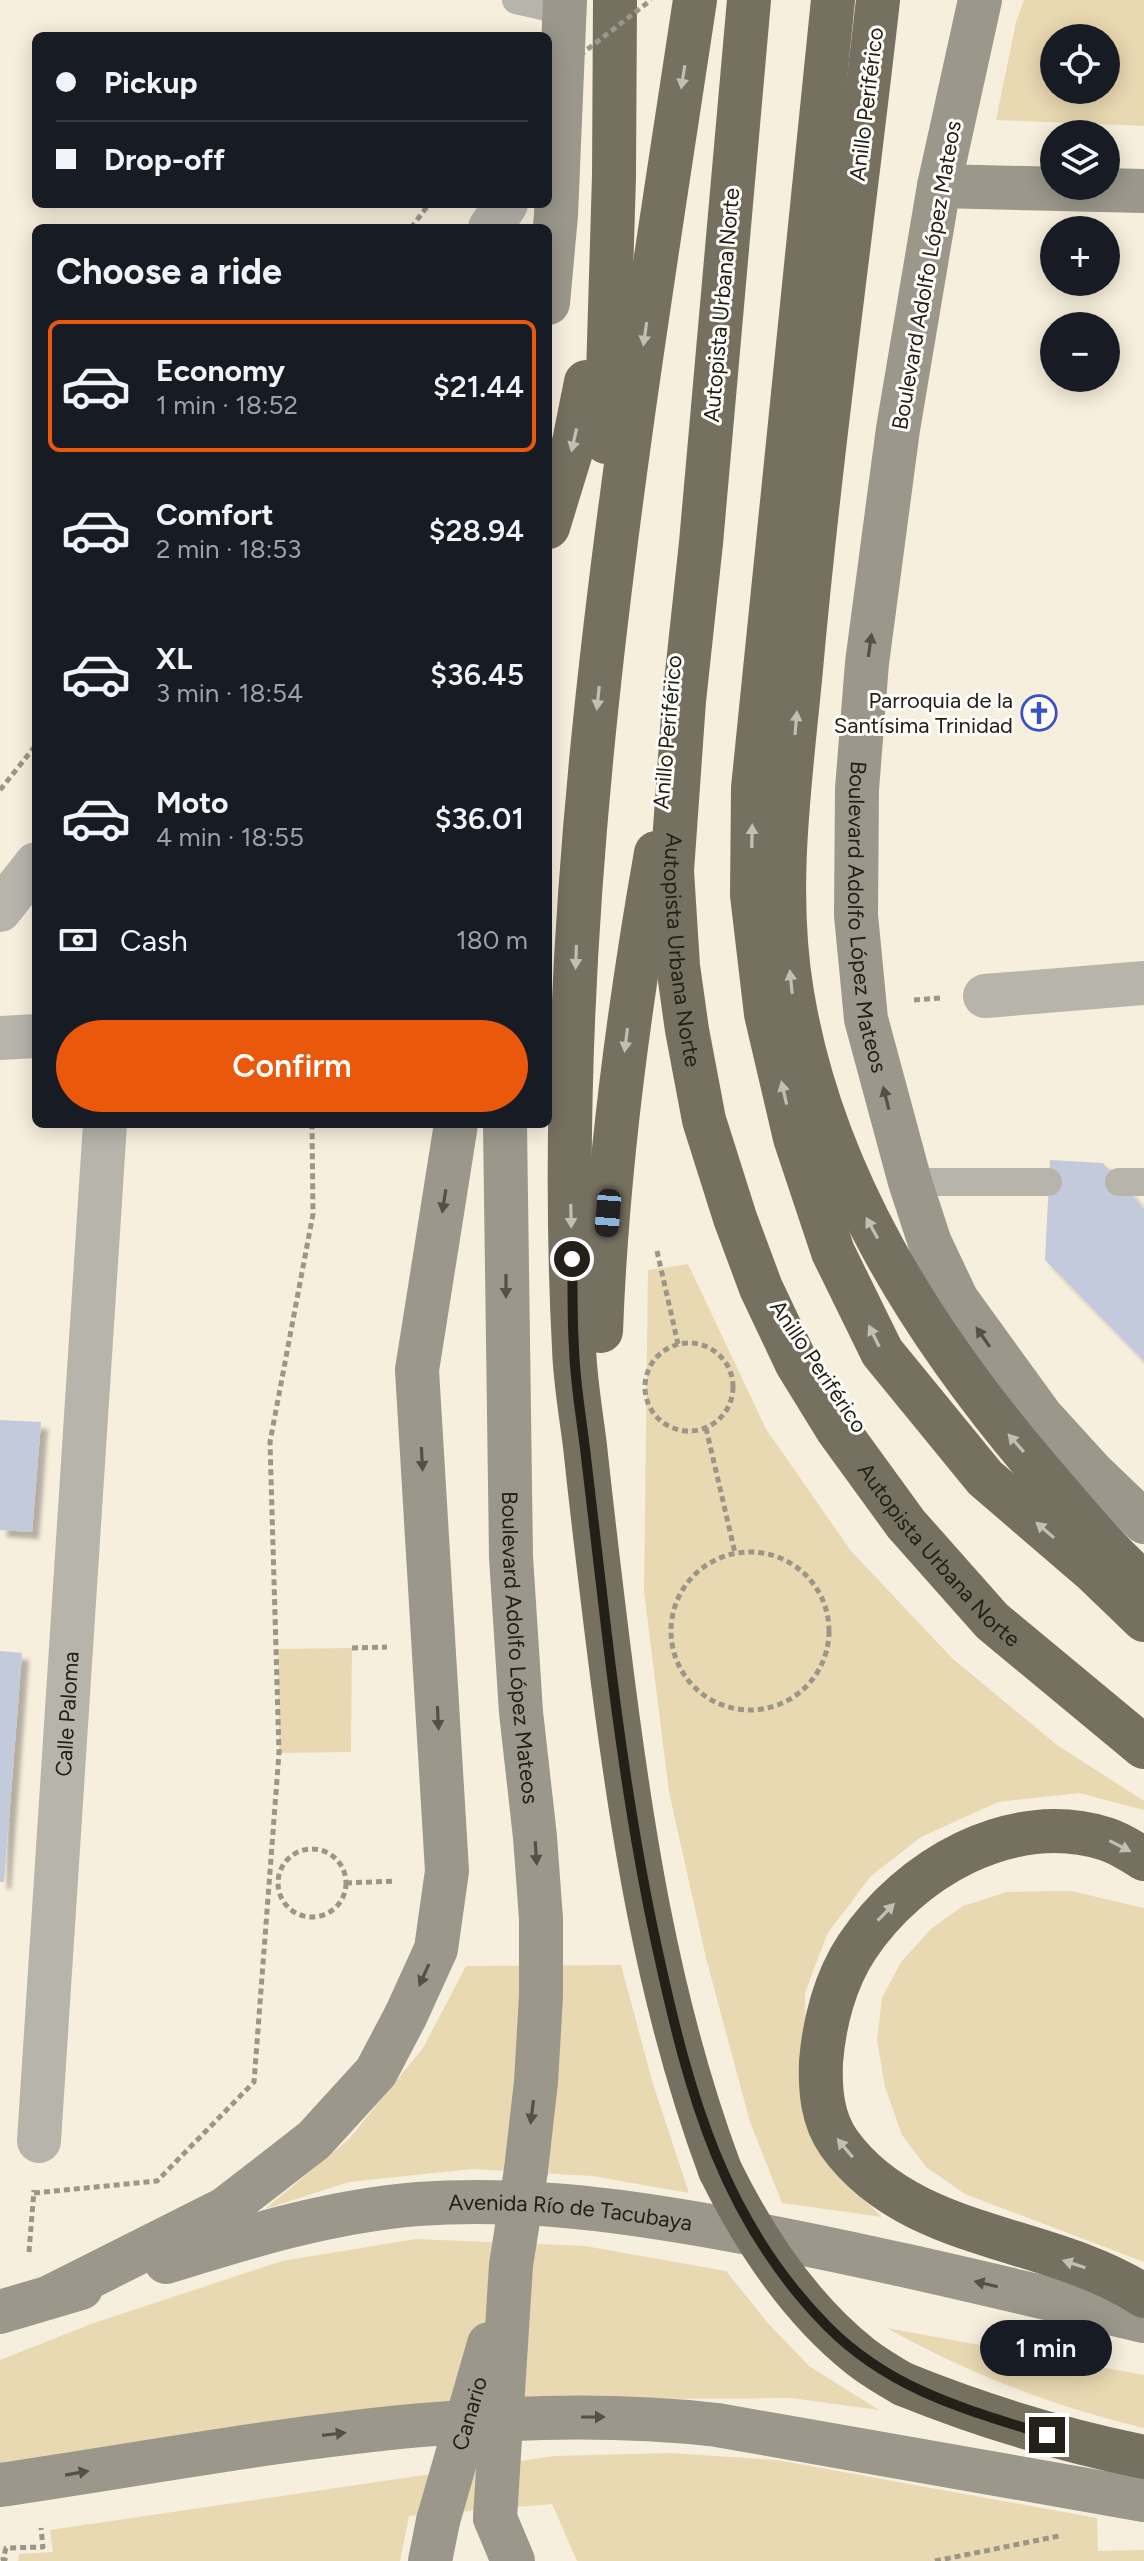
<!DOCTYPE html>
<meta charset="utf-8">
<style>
:root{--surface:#171b24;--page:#242831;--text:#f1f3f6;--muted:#9ea1a6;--line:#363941;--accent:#ea580c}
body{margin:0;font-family:Figtree,sans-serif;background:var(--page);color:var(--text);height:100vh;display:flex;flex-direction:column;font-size:30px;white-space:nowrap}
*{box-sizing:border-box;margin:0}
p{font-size:26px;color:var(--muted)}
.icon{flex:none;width:44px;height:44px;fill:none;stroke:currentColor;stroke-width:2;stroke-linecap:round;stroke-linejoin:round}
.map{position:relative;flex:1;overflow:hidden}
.sheet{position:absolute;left:32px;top:224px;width:520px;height:904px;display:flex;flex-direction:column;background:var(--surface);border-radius:12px;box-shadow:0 4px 20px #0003}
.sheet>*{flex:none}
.top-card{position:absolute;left:32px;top:32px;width:520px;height:176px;border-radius:12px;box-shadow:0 4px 20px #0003;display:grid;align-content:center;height:176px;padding:0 24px;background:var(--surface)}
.tools{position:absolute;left:1040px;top:24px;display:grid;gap:16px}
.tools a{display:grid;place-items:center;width:80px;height:80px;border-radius:50%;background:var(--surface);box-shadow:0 4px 20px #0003;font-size:40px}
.end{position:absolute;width:36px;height:36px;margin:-18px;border:10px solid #222019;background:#fff;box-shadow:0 0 0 4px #fff}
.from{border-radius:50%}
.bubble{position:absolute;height:56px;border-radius:28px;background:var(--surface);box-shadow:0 4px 20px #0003;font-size:26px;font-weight:600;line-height:56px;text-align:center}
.car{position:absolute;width:24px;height:48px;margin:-24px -12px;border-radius:10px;box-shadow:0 0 6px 2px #0007;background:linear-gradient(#222 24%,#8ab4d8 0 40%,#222 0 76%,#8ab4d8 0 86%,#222 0)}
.top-card b{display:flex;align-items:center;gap:28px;height:76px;font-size:30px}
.top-card b+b{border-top:2px solid var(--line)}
.top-card i{width:20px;height:20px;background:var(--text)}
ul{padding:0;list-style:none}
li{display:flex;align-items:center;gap:24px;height:132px;margin:0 16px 12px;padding:0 8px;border:4px solid transparent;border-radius:12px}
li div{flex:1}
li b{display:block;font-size:30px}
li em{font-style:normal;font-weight:600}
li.current{border-color:var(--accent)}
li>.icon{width:72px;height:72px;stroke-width:1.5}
h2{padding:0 24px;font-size:36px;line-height:96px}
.pay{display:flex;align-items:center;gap:20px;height:88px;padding:0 24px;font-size:30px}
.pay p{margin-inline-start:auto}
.action{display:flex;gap:16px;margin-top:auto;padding:16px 24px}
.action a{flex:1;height:92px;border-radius:48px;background:var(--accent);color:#fff;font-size:32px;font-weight:600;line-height:92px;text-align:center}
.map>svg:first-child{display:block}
</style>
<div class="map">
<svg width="1144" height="2561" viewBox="0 0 1144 2561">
<defs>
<filter id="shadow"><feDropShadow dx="7" dy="7" stdDeviation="2" flood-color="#0004"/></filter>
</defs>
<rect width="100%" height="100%" fill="#f7efdd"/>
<!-- green -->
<g fill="#e9d9b2" fill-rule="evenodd">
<path d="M1024,0h120v126l-148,-6 20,-98zM1106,38v52h-52v-52z"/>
<path d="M688,1264l78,165 85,122 102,108 104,86 87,56v9l-65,-17 -81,9 -77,35 -50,39 -44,58 -22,59v70l41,119 36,35 -100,-14 -32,-81 -44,-164 -37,-166 -25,-201 4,-321z"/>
<path d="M352,1648l-1,104 -72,1 -1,-104z"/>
<path d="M1071,1891l73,17v354l-179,-68 -39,-27 -24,-32 -17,-48 -8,-47 5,-42 19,-36 31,-34 31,-22 44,-14z"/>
<path d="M621,1965l32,119 36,109 -97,-17 -120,-7 -123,13 -84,27 84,-70 74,-91 43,-82z"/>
<path d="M416,2239l169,7 141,25 41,51 42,44 70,44 -88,-12 -185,1 -606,73v-112l91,-36 191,-63z"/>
<path d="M887,2328l257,47v53c-89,-21 -177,-55 -257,-100z"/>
<path d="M671,2453l106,7 320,58 1,33 46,-1v11h-567l-25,-57 -143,12 -9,45h-382l1,-7 34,-2 -3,-22 504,-74z"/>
</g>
<!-- building -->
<g fill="#c3cadb" filter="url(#shadow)">
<path d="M1050,1160l53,3 41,46v152l-99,-101z"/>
<path d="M0,1420l41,2 -9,110 -32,-2z"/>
<path d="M0,1651l22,2 -18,229h-4z"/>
</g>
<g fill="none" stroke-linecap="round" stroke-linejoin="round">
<!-- path -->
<g stroke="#9c9689" stroke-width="5" stroke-dasharray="6 4" stroke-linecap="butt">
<path d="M411,228l18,-24"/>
<path d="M0,790l36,-45"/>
<path d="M914,1000l26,-2"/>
<path d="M657,1251l21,93"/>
<circle cx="689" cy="1387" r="44"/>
<path d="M706,1428l29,125"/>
<circle cx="750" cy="1631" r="79"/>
<path d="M352,1648l35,-1"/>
<circle cx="312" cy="1883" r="34"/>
<path d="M346,1883l50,-2"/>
<path d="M34,2193l123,-12 97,-99 25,-329 -9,-311 43,-228 -1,-90"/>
<path d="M29,2252l5,-62"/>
<path d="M7,2561l-4,-2 3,-11 37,-1 -2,-19"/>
<path d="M935,2561l124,-25"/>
</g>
<!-- lane -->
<g stroke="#b7b4ac" stroke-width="28">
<path d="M516,0l49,11"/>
<path d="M910,1182h138"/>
<path d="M1119,1182h25"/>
</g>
<!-- street -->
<g stroke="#b7b4ac" stroke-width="44">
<path d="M490,228l16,-24"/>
<path d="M0,910l36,-46"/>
<path d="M985,996l159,-13"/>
<path d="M0,1038l36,-2"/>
<path id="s1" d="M39,2141l66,-1017"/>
</g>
<!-- secondary -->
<g stroke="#9b978b" stroke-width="44">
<path id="s2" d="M980,0l-41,186 -41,243 -31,234 -10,126 -1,126 10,104 44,163 20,61 27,57 84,116 51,56 52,50"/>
<path d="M939,186l205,5"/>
<path d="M548,303l8,-88 9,-215"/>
<path id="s3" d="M505,1124l6,433 10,155 14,125 6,82v77l-5,86 -10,88"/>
<path id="s4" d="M166,2262c83,-26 165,-51 252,-58 109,-8 218,8 325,28 134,25 268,58 401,89"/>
<path d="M52,2296l173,-87 89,-69 62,-68 30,-57 30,-66 11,-78 -30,-501 39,-246"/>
<path d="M0,2312l81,-24"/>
<path d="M0,2485c238,-35 476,-87 717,-60l427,75"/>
<path d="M495,2518l18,43"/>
<path d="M430,2561l8,-40"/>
</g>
<!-- highway -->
<g stroke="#767060" stroke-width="44">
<path d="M695,0c-67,445 -145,895 -121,1348 1,32 7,66 11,98 7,66 15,132 23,197 22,179 49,358 112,527"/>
<path d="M878,0c-25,223 -57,446 -77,669 -10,107 -27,217 -9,324 30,182 130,340 248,478 34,39 65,79 104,112"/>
<path d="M606,442l8,-266 1,-176"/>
<path d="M548,527l26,-85 12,-60"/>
<path d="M601,1331c6,-161 27,-319 55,-478"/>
<path d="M1144,1859c-11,-7 -25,-16 -38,-20 -95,-30 -197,30 -249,108 -22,33 -33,76 -36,115 -1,28 1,57 18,81 71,99 212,91 305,153"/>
<path d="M903,2384c79,32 158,56 241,73"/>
</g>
<!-- path-bridge -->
<path stroke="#9c9689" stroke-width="5" stroke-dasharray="6 4" stroke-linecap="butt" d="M548,80l103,-80"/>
<!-- secondary-bridge -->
<g stroke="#9b978b" stroke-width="44">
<path d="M495,2518l16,-253 15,-95"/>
<path id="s5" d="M438,2521l51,-177"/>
</g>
<!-- highway-bridge -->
<g stroke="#767060" stroke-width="44">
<path id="s6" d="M749,0l-48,543 -17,158 -12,170 6,95 9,64 17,90 31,98 26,70 36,76 40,65 69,95 86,97 152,126"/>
<path d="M833,0l-80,788 -1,107 14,119 29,124 38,114 49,100 103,126 107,92 52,50"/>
<path d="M720,2170c35,71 79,138 141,187 13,10 28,19 42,27"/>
</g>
</g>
<!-- one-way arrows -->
<defs><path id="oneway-solid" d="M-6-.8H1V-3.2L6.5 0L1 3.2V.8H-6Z" transform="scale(2)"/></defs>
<g fill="#c1beb4">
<use href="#oneway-solid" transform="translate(683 77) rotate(99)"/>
<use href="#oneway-solid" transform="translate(645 334) rotate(98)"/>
<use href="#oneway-solid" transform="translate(574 440) rotate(103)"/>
<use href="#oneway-solid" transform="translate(598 698) rotate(96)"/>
<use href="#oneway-solid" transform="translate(796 723) rotate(-85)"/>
<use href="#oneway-solid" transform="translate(752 836) rotate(-89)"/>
<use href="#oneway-solid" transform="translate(576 957) rotate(92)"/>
<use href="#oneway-solid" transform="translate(791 982) rotate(-96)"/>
<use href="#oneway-solid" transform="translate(626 1040) rotate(97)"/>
<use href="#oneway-solid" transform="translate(784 1093) rotate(-103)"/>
<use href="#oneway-solid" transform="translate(571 1216) rotate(89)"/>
<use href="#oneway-solid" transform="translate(872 1228) rotate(-119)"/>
<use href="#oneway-solid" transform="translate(874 1336) rotate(-116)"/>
<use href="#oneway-solid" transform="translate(1016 1443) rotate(-131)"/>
<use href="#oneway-solid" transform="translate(1045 1530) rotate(-139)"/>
<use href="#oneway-solid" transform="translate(1120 1846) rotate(27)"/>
<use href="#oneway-solid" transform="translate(886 1912) rotate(-46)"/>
<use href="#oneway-solid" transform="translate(845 2148) rotate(-130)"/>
<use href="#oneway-solid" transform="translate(1074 2264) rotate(-162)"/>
</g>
<g fill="#525047">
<use href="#oneway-solid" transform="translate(870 645) rotate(-82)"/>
<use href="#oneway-solid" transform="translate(886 1098) rotate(-104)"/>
<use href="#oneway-solid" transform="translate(444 1201) rotate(99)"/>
<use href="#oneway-solid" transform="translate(506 1286) rotate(90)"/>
<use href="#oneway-solid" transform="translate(983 1337) rotate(-125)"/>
<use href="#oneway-solid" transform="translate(422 1459) rotate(87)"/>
<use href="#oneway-solid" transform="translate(438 1718) rotate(87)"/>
<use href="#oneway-solid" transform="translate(536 1853) rotate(86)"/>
<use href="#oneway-solid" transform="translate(424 1975) rotate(114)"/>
<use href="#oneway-solid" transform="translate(532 2112) rotate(97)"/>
<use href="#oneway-solid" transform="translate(986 2284) rotate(-167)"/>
<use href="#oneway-solid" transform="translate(593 2417)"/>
<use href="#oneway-solid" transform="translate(334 2434) rotate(-7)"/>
<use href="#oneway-solid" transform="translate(77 2473) rotate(-10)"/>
</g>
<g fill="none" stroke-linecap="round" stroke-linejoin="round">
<!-- route -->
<path stroke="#222019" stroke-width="10" d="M572,1259c1,30 0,60 2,89 1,36 8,73 12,109 7,57 13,114 20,170 13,110 28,218 52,325 31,142 65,269 170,375 63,63 137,82 219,108"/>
</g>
<!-- icons -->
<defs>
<symbol id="church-ring" viewBox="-11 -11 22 22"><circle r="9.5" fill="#fefdf9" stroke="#3852c4" stroke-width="1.5"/><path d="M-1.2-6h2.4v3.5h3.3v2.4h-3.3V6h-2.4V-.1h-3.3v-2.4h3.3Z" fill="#3852c4"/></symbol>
</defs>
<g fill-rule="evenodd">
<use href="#church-ring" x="1019" y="693" width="40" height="40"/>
</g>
<g text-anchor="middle" stroke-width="6" stroke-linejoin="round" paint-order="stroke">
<!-- street labels -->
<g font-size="22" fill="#222019" stroke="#fefdf9">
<text transform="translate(866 104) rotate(-83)" y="8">Anillo Periférico</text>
<text transform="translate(926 275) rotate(-80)" y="8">Boulevard Adolfo López Mateos</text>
<text transform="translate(721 305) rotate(-85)" y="8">Autopista Urbana Norte</text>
<text transform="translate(667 732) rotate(-85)" y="8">Anillo Periférico</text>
<text dy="8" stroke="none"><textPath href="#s2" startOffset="928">Boulevard Adolfo López Mateos</textPath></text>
<text dy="8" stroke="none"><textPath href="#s6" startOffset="954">Autopista Urbana Norte</textPath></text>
<text transform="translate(819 1366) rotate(56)" y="8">Anillo Periférico</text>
<text dy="8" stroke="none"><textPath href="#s6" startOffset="1626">Autopista Urbana Norte</textPath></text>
<text dy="8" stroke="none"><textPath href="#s3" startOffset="524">Boulevard Adolfo López Mateos</textPath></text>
<text dy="8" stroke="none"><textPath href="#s1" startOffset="428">Calle Paloma</textPath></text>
<text dy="8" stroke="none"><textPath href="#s4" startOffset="412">Avenida Río de Tacubaya</textPath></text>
<text dy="8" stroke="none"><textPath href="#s5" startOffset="112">Canario</textPath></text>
</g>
<!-- poi labels -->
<g font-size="22" fill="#222019" stroke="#fefdf9" text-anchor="end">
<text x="1013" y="708">Parroquia de la<tspan x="1013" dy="25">Santísima Trinidad</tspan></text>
</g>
</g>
</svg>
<div class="tools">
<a><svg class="icon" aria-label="locate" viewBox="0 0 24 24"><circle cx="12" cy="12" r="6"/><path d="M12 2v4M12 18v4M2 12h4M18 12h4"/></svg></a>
<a><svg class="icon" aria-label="layers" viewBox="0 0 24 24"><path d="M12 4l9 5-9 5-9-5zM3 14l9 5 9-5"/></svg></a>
<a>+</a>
<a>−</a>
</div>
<i class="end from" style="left:572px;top:1259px"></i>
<i class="end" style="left:1047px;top:2435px"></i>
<div class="bubble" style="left:980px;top:2320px;width:132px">1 min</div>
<i class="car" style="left:608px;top:1213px;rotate:185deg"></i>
<div class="top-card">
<b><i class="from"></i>Pickup</b>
<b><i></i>Drop-off</b>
</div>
<section class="sheet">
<h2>Choose a ride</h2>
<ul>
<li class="current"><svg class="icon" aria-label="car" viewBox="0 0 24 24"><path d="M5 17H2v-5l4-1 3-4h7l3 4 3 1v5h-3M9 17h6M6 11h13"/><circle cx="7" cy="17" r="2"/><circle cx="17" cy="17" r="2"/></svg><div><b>Economy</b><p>1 min · 18:52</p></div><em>$21.44</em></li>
<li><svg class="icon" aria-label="car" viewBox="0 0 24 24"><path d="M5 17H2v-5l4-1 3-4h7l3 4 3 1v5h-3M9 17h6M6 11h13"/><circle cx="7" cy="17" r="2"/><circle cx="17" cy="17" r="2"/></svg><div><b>Comfort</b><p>2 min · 18:53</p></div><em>$28.94</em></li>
<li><svg class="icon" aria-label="car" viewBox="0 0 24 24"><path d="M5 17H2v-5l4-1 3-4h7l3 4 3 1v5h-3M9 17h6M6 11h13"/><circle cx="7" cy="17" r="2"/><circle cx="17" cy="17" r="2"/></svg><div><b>XL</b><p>3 min · 18:54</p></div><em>$36.45</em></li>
<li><svg class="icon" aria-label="car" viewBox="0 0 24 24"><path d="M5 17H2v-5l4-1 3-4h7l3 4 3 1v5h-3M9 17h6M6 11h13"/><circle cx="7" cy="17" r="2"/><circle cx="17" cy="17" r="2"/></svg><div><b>Moto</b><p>4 min · 18:55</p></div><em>$36.01</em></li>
</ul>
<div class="pay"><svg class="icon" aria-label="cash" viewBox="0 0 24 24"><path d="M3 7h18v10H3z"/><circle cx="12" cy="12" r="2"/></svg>Cash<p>180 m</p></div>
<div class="action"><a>Confirm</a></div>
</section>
</div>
